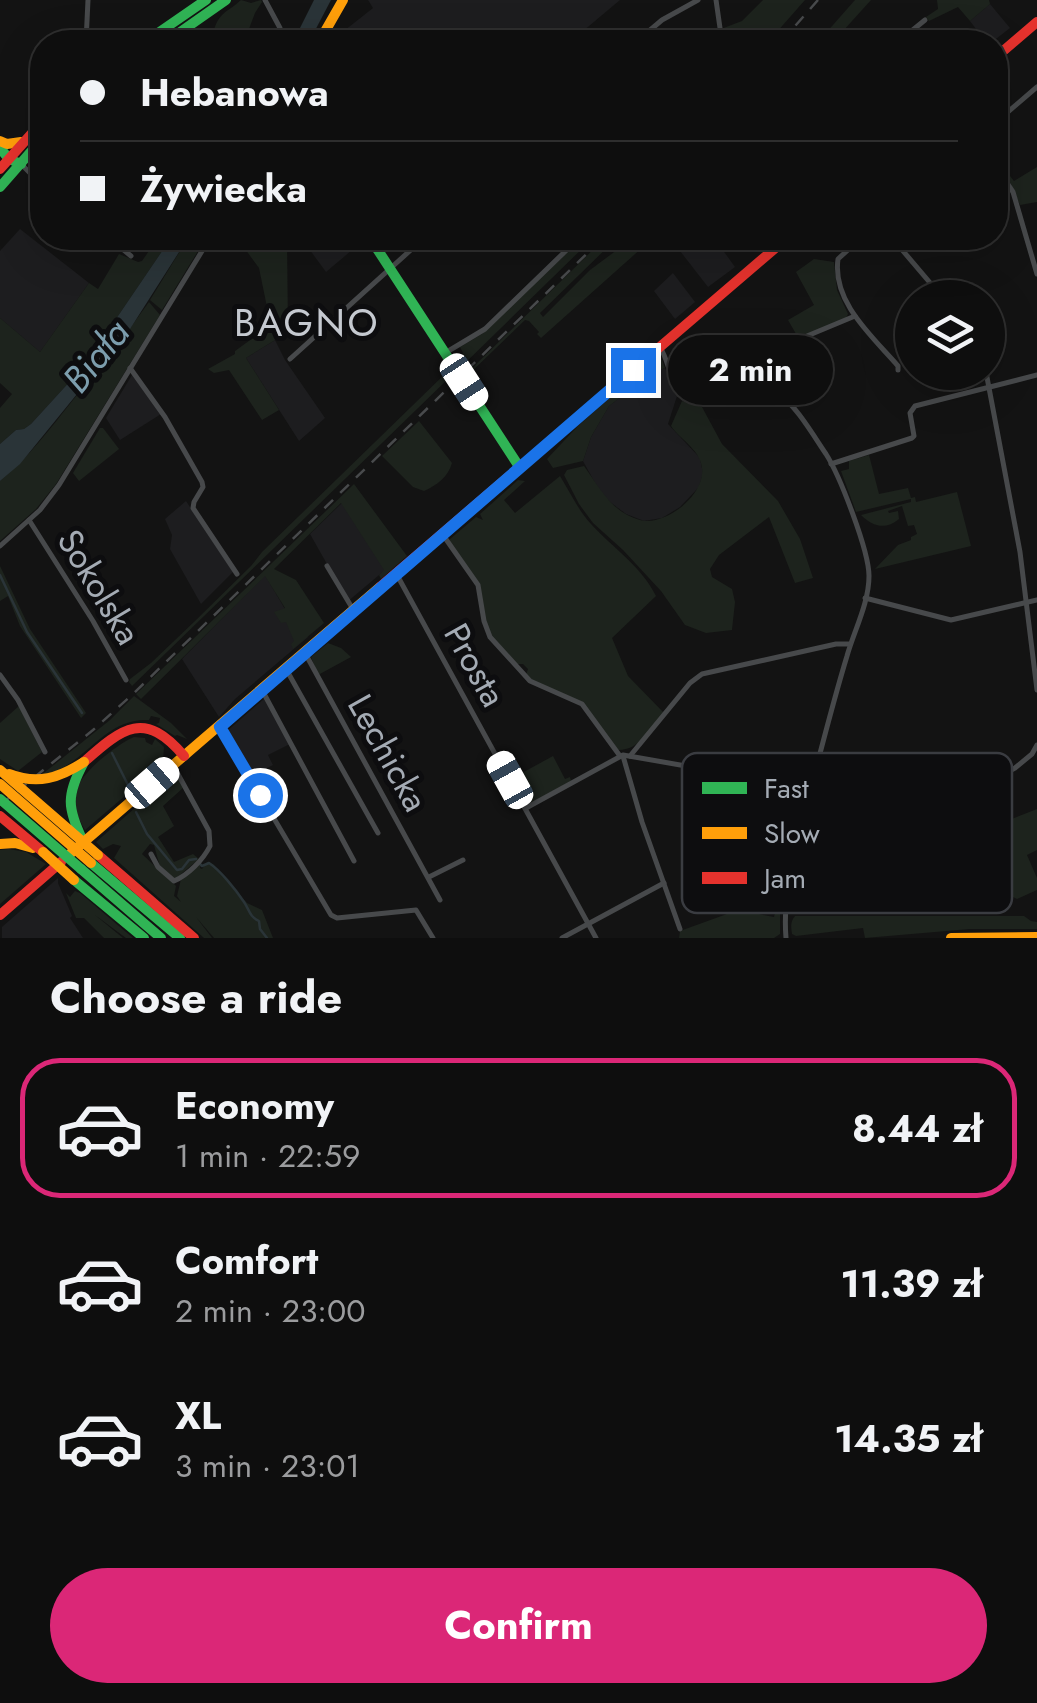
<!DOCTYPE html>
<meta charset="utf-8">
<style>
:root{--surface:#0e0e0e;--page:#171717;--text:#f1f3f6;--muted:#9b9c9e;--line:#2e2e2e;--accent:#db2777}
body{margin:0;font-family:Jost,sans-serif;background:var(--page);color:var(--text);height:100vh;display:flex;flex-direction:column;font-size:38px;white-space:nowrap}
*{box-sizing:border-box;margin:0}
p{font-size:32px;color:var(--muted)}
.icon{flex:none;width:55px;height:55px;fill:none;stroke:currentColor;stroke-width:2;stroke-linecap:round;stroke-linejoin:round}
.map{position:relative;height:938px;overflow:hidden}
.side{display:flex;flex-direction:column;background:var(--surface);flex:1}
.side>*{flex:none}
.hud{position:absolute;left:30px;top:30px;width:978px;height:220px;border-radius:40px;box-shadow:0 10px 40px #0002,0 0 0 2px var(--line);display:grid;align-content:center;height:220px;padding:0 50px;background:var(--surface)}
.tools{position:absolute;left:895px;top:280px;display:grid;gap:20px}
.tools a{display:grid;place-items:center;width:110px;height:110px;border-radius:50%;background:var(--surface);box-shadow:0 10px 40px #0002,0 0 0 2px var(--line);font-size:50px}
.end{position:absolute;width:45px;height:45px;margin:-22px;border:12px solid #1a73e8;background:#fff;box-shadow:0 0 0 5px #fff}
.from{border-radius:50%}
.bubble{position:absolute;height:70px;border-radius:35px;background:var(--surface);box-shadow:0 10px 40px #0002,0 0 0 2px var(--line);font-size:32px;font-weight:700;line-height:70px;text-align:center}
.car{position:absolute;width:30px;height:60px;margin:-30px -15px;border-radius:12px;box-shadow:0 0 8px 2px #0007;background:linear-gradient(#fff 24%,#345 0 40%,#fff 0 76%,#345 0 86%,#fff 0)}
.hud b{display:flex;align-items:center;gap:35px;height:95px;font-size:38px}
.hud b+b{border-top:2px solid var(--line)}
.hud i{width:25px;height:25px;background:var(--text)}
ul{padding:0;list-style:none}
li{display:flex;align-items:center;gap:30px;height:140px;margin:0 20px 15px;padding:0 30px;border:5px solid transparent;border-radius:40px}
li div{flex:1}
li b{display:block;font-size:38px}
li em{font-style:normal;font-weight:700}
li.active{border-color:var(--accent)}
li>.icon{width:90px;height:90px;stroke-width:1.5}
h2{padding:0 50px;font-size:45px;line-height:120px}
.cta{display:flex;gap:20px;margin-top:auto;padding:20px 50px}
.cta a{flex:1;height:115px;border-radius:60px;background:var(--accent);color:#fff;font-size:40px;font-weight:700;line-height:115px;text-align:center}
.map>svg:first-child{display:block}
</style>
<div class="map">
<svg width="1037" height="938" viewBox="0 0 1037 938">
<rect width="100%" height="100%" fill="#131313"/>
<!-- built -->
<g fill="#1d1d1f">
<path d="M368,0h252l-50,42h-242l3,-6 4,2 38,-30z"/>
<path d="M990,4l20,24 -18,14h-6l-16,-21z"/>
<path d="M20,229l69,54 -49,69 -40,-34v-67z"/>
<path d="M319,238h45l1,1 -39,33 -19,-26z"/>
<path d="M670,238h44l21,29 -27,20z"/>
<path d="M673,273l22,29 -20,17 -21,-28z"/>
<path d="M275,340l10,20 40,58 -26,23 -53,-83z"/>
<path d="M681,344l26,45 -9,8 -10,-5 -12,-18 -2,-25z"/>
<path d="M665,368l12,28 -9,28 32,34 3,15 -4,14 -19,20 -18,11 -18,3 -18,-7 -16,-12 -10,-10 -17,-31 8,-24 18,-31 43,-33z"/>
<path d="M132,375l29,39 -41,26 -14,-22z"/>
<path d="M186,501l47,71 -32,32 -31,-55 2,-14 -7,-16z"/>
<path d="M342,503l43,67 -38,32 -22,-36 2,-2 -17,-30z"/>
<path d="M265,575l20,34 23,28 -73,62 -16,18 -37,-58z"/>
<path d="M265,698l25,46 -22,11 5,10 -22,11 -25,-44z"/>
<path d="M58,878v5l14,33 -2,2 13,20h-81v-11z"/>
</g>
<!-- green -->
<g fill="#1d231d">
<path d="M241,0l10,3 10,-3 1,2 -7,11 -11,29h-14l-16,-12c5,-18 14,-18 27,-30z"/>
<path d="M763,0h42l-37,42h-45l-2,-13 21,-8z"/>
<path d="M855,0h16l-38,42h-15z"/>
<path d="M937,0h52l1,4 -20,17 -12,-14 -29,14 -3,-4 12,-8z"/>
<path d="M1037,167v35l-17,3 -12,-27 2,-2 4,5z"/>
<path d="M158,238h13l-87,128 -53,58 -7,5 -8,1 -16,14v-36l12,-14 -12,-11v-65l40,34 49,-69 9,6 21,-35 19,8 4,-1z"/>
<path d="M188,238h18l-44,72 -12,-10z"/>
<path d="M237,238h50l1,90 -13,12 -29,18 33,52 -17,10 -33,-50 -15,3 -6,-4 27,-15v-3l33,-24v-15l-9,-44z"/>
<path d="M581,238h12l-133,130 -7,-15 9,11 3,-4 -4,-4 2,-3 -3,-6 22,-13z"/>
<path d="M605,238h12l-77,75 3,4 47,-47 43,-32h20l-112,100 -4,-4 2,-2 -10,-11 -4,-1 -59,57 -1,-2z"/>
<path d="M814,259l20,3 3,28 11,24 -2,4 -47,21 -11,-19 26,-15 -18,-33z"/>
<path d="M149,302l11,13 -104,169 -20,25 -36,32v-60c28,-23 50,-52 73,-81 26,-32 52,-64 76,-98z"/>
<path d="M658,358l4,2 3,8 -13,5 -43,33 -18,31 -8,24 -30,7 -6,-9 31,-33 75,-66z"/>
<path d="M449,370l3,5 -320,311 -3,-4 1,-3 21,-16 44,-42 56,-55 11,-14z"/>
<path d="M682,401l20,6 20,37 56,57 22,38 13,39 -18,5 -26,-66 -50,38 -9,14 2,8 20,12 3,13 -3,28 -26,3 -21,-8 -24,-34 -38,-41 -30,-27 -14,-19 -15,-29 3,-5 17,-4c16,22 27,46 56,54 27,7 70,-29 61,-57 -4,-15 -21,-24 -30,-37z"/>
<path d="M419,421l33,42c-4,14 -15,22 -28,28l-11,-4 -31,-31z"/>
<path d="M100,428h3l16,21 -40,32 -6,-8z"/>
<path d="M869,455l10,39 29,-6 3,10 4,-1 1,5 41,-10 14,54 -96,23 23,-24 13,-5v-3l6,-3 -3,-9 -6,1 -6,-20 -14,5 1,2 9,-2 1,8c-13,11 -26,8 -38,-4l50,-13v-3l-55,13 -15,-41 8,-2v-8z"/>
<path d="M560,476c10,16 18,34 31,48 21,23 51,43 65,72l-44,42 16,38 36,37c-13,16 -25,38 -47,37l-31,-43 -50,-24 -10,-8 2,-6 -5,-5h-7l-25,-28 -6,-16 -5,-35 -30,-43v-3l26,-22 7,3 -3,-6 38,-34 7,1 -21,19 11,13z"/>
<path d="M354,484l53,72 -26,23 -2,-4 5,-5 -43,-67 -67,66 22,11 28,43 -31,26 -2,-5 3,-3 -8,-19 -5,1 -7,-11 11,-4 -20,-32 -124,123 -5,-5z"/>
<path d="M0,566l30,63 56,84 -5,5 -61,-92 -12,-30 -8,5z"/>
<path d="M328,643l13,5 10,9 -33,18 -7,-18z"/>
<path d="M134,696l37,27 16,16 -10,-4 -2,1 -19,-12 3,-1 1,-5 -9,-2 -2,4c-47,-3 -65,49 -109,56l70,-56z"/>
<path d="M19,706l23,46 -24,19 -18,-12v-36z"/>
<path d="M134,737l11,1 1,4 6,3 3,-6 9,8 -1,14 -26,24 -2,-1 -10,8 1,3 -41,35c-19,-32 -11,-46 15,-70 11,-9 21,-17 34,-23z"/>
<path d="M553,756l12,23 5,-2 1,4 -40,22h-7l-13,-24z"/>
<path d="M175,773l9,14 -21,19 11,20 -16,11 16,25 19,-8 6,5 -24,20 -15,-12 -6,-22 -4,-1 -8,10 34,32 -2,10 7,6 -4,-6 4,-17 20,-18 -1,7 2,1 5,-7 6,2 34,39 15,7 11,28h-59l-18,-21 16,21h-8l-90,-80 7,-12 -8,-2 -10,5 -7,-7z"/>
<path d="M1037,809v41l-10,5 10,23v12l-20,9 -4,-2 -35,-65z"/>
<path d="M9,849l17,3 20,12 -46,40v-54z"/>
<path d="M75,891l5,2 53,45h-7l-31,-23 28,23h-19l-20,-20h-8l-10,-25 4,4z"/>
<path d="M780,893v41l-6,4h-95l1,-7 58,-21 36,7z"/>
<path d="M795,916h229l7,5 6,1v7h-67l-105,9 -2,-10 -67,8 -4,-2c-1,-7 -2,-12 3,-18z"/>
</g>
<!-- water -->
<g fill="#2a3438">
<path d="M314,0h17l-22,42h-16z"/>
<path d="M171,238h17l-58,91 -110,135 -20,17v-37l16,-14 8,-1 7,-5 53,-58z"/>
</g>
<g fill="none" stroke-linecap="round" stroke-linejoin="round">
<!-- stream -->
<g stroke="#2a3438" stroke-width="2.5">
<path d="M0,575l27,57 55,81"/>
<path d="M112,753l16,32"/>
<path d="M136,812l11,22 30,36 5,-1 7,-9 7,-1"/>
<path d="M200,864l2,2 7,-3c11,7 27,27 35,39 6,9 5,14 15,19l1,8 7,9"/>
</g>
<!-- street -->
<g stroke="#47494b" stroke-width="5">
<path d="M265,0l15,28v4l-5,10"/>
<path d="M716,0l6,42"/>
<path d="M86,42l2,-42"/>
<path d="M636,42l26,-22 36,-20"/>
<path d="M898,42l27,-22"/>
<path d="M995,123l42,-36"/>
<path d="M21,164l21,21"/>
<path d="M995,165l18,27 24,82"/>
<path d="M109,238l22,18"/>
<path d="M861,238l-23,21c-6,43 34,77 60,107v4"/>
<path d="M892,238l51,60"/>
<path d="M803,340l4,-4 48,-20"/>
<path d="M660,347c9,14 10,36 23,47 26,21 70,-16 96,0 16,10 36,44 47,60 14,22 43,97 43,122 0,27 -15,55 -22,80 -14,46 -26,93 -38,140 -12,46 -27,94 -23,142"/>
<path d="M445,353l40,-24 94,-91"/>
<path d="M290,359l134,-121"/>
<path d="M130,368l35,49 37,65 1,5 -9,15 -1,6 44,66"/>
<path d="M986,372l34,180 17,138"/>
<path d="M831,464l81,-26 2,-2 -4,-23 5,-7 122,-31"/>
<path d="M29,520l64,101 33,59"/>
<path d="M443,535l35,50 6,36 6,16 40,44 52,23 38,52"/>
<path d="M0,546l40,-36 19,-25 151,-247"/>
<path d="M327,566l27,45"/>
<path d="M397,575l199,363"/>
<path d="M865,598l86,22 86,-20"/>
<path d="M305,653l135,247"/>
<path d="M286,669l92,164"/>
<path d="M0,675l18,25 27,52"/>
<path d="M262,690l92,171"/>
<path d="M220,727l111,188 6,3 79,-8 17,28"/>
<path d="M623,756l19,66 38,107"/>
<path d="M630,756l60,-73 12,-9 134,-30h14"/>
<path d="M526,808l97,-53 189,33"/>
<path d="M804,816l63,16h24l21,-9 103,-55 17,-14 5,-9"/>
<path d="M151,854l7,13 16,14c14,-6 29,-21 36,-35l-1,-15 -36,-66"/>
<path d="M429,877l34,-17"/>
<path d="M562,938l102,-55"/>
</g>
<!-- fast -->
<g stroke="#30b455" stroke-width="10">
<path d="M145,42l61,-42"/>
<path d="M166,42l60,-42"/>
<path d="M0,148l9,11 12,5"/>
<path d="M0,187l42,-48"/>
<path d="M370,238l150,230"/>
<path d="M83,841c-16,-33 -17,-46 1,-79"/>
<path d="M91,863l89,75"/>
<path d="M81,869l80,69"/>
<path d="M74,880l70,58"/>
</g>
<!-- slow -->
<g stroke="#ff9f0a" stroke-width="10">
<path d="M319,42l24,-42"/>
<path d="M0,141l7,3 14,-2"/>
<path d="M0,844l15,-1 18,5"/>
<path d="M71,853l309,-266"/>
<path d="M951,938l86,-1"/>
</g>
<!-- jam -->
<g stroke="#e5322d" stroke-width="10">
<path d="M995,58l42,-36"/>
<path d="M0,169l42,-47"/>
<path d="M380,587l407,-349"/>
<path d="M84,762c39,-35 61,-52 100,-6"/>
<path d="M0,816l43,36"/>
<path d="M98,855l96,83"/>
<path d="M0,915l61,-53"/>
</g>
<!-- rail -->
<g stroke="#484a4c" stroke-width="2.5" stroke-dasharray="12 10" stroke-linecap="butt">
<path d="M781,42l37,-42"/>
<path d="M0,805l93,-75 41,-37 469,-455"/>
</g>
<!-- fast-bridge -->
<path stroke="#30b455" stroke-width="10" d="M0,799l81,70"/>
<!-- slow-bridge -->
<g stroke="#ff9f0a" stroke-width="10">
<path d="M0,770l98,85"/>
<path d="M9,774c29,11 50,4 75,-12"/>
<path d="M0,784l91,79"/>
<path d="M43,852l31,28"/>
</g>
</g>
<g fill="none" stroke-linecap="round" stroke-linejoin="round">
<!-- route -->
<path stroke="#1a73e8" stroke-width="12" d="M260,795l-40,-68 413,-357"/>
</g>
<g text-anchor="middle" stroke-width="10" stroke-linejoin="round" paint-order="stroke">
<!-- street labels -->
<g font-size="35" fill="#a4abb4" stroke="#0d0d0f">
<text transform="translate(99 587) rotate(59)" y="12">Sokolska</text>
<text transform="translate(475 665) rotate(61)" y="12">Prosta</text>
<text transform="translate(388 753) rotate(61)" y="12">Lechicka</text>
</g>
<!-- neighbourhood labels -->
<g font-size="38" letter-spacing="2.5" fill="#c5c9d0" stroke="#0d0d0f">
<text x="307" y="336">BAGNO</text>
</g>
<!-- water labels -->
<g font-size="38" font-style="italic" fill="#7c9dad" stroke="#0d0d0f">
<text transform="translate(96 356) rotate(-51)" y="13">Biała</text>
</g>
</g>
<!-- legend -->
<rect x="682" y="753" width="330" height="160" rx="15" fill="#0d0d0f" stroke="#3a3c41" stroke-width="2.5"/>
<rect x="702" y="782" width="45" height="12" fill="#30b455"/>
<rect x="702" y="827" width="45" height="12" fill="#ff9f0a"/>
<rect x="702" y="872" width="45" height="12" fill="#e5322d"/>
<g font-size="28" fill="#a4abb4">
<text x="764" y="798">Fast</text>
<text x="764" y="843">Slow</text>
<text x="764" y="888">Jam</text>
</g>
</svg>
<div class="tools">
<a><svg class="icon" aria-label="layers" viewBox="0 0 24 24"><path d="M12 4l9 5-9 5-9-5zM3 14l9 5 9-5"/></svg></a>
</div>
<i class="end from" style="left:260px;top:795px"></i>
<i class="end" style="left:633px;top:370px"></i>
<div class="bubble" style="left:668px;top:335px;width:165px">2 min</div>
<i class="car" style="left:464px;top:382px;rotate:147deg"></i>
<i class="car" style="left:510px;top:780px;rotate:331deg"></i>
<i class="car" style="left:152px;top:783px;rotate:49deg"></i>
<div class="hud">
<b><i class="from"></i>Hebanowa</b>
<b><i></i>Żywiecka</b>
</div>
</div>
<section class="side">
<h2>Choose a ride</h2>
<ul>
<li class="active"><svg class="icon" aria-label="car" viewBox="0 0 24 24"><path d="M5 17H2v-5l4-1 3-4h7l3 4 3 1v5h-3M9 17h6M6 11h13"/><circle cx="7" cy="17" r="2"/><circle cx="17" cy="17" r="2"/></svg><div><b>Economy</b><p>1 min · 22:59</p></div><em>8.44 zł</em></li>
<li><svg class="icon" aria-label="car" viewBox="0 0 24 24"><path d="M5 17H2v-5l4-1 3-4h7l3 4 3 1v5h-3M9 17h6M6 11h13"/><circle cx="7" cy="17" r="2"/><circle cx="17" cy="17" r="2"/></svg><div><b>Comfort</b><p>2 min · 23:00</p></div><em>11.39 zł</em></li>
<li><svg class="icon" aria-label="car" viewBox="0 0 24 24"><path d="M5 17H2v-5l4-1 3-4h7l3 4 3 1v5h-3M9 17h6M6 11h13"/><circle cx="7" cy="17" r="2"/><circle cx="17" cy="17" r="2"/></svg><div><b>XL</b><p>3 min · 23:01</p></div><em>14.35 zł</em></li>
</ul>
<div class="cta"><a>Confirm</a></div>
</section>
